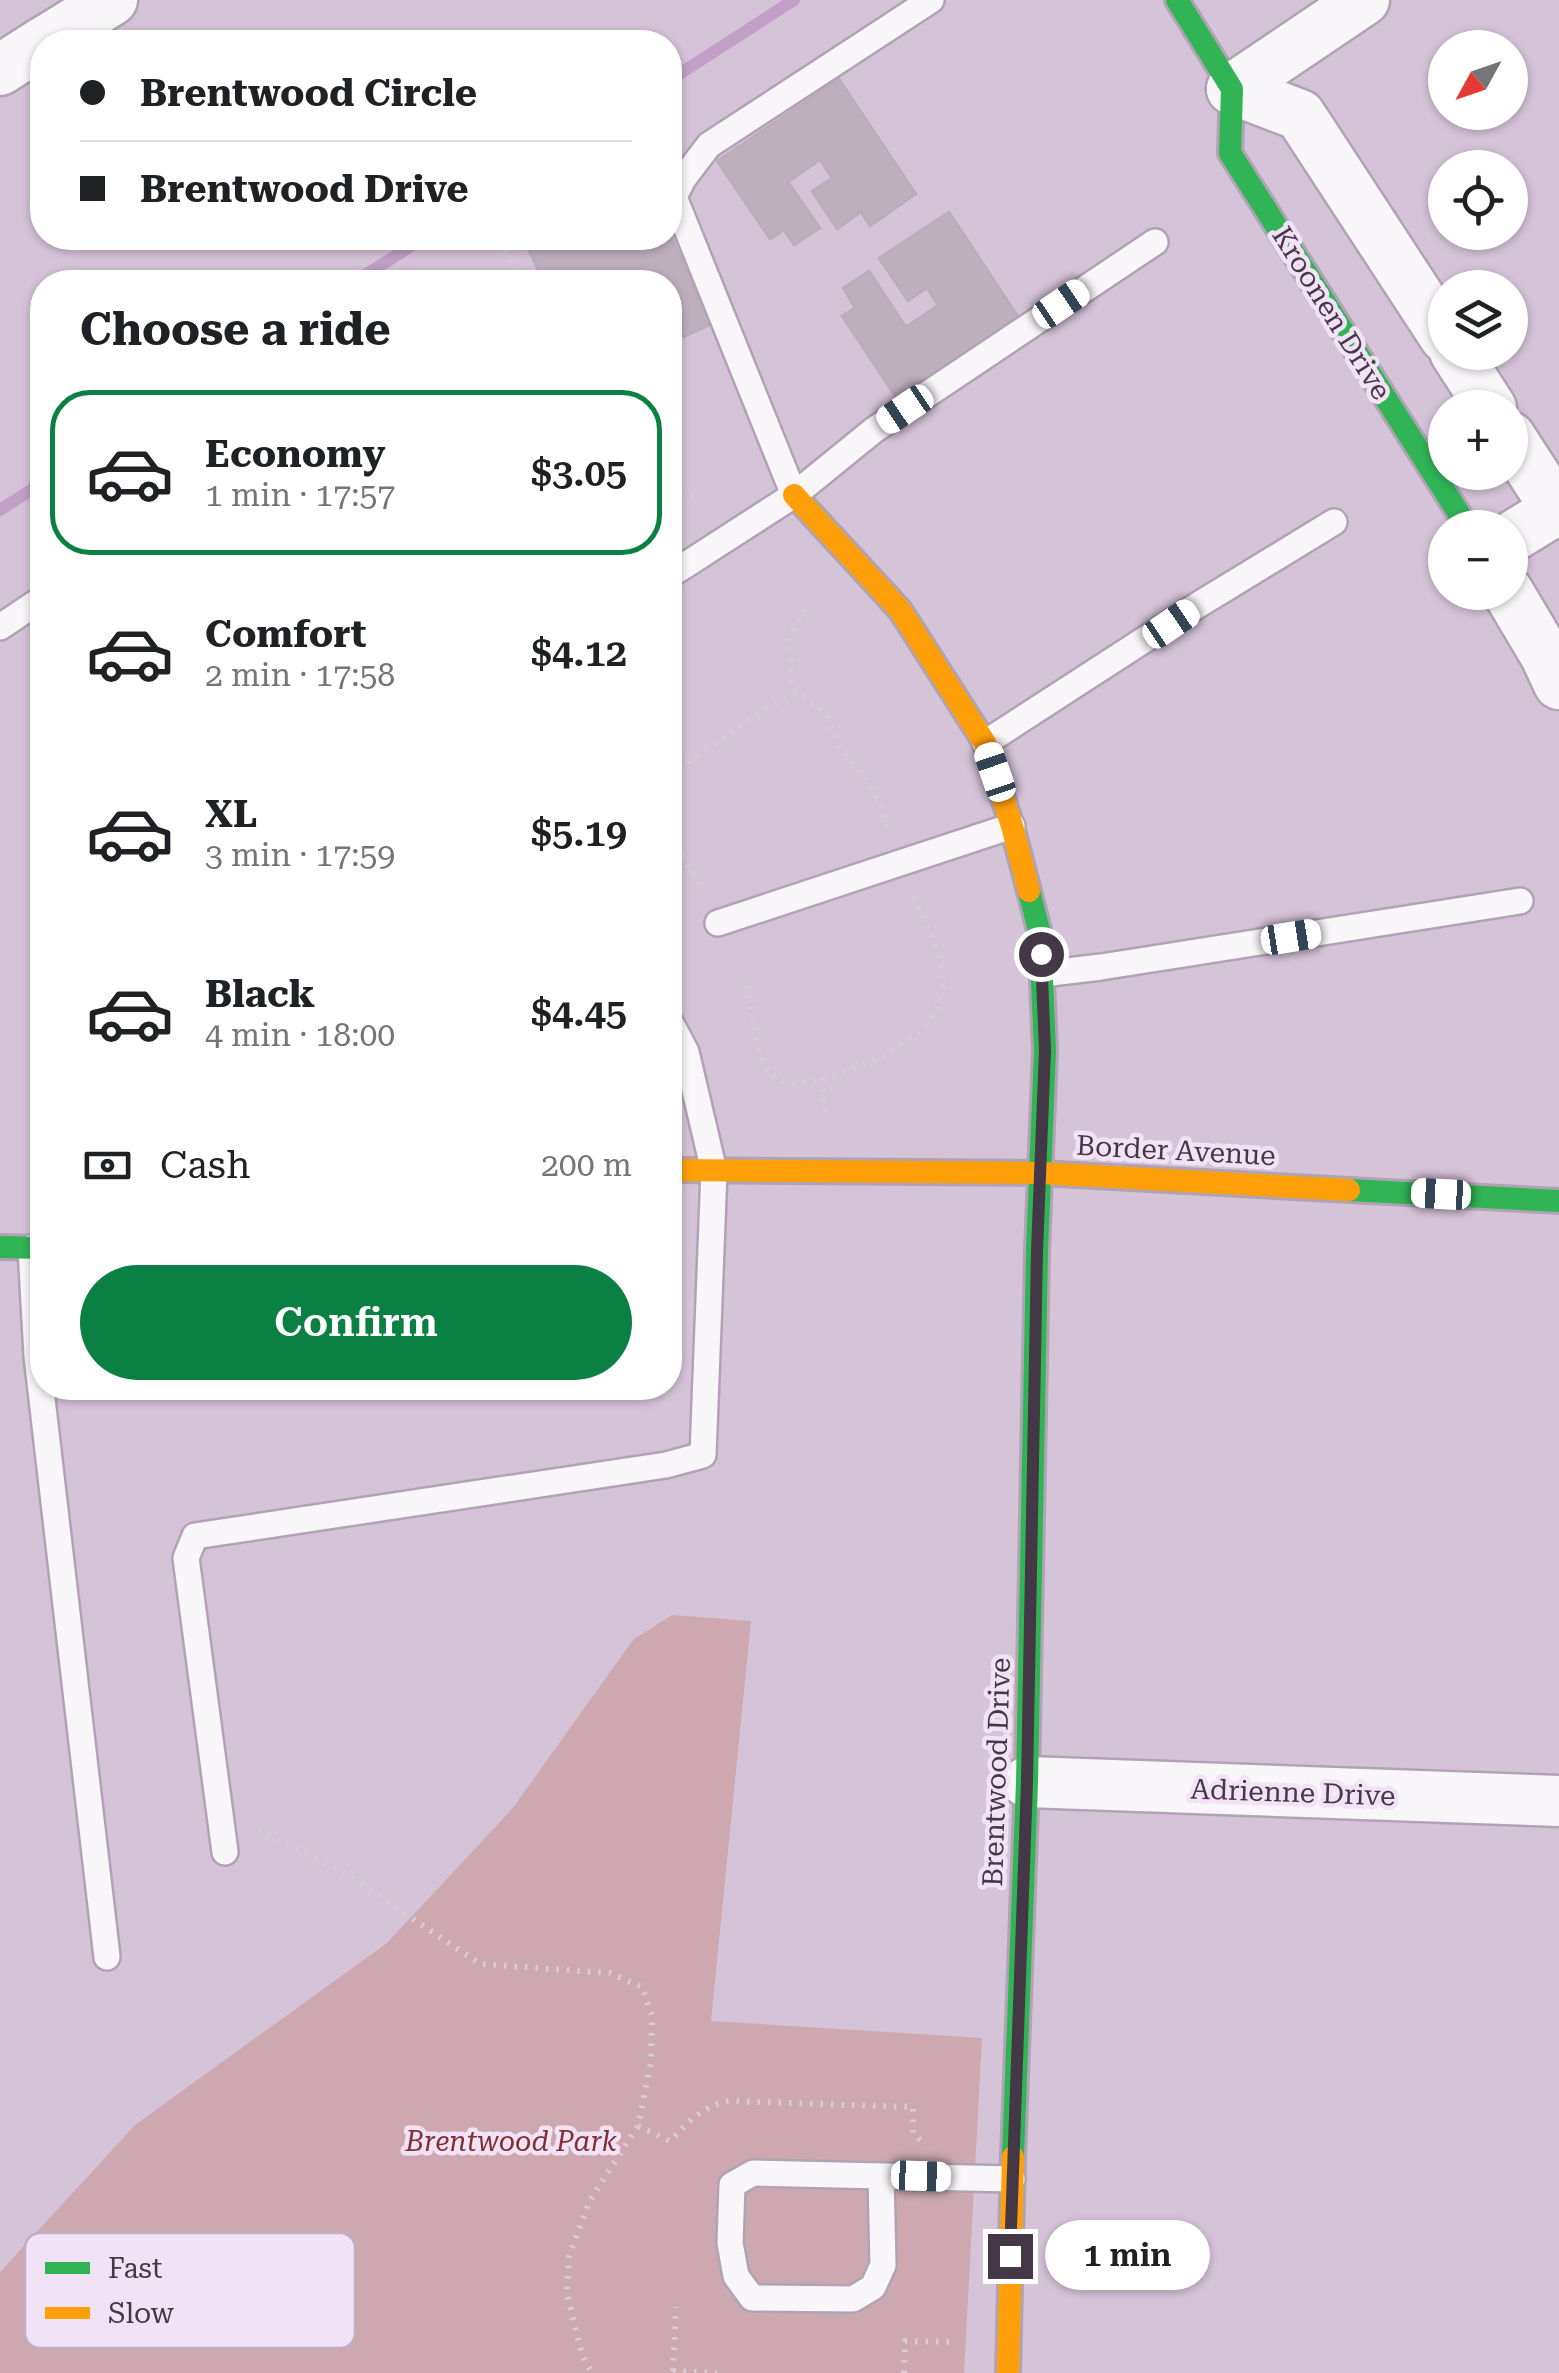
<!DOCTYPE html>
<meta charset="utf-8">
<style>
:root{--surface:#fff;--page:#f2f2f2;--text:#202124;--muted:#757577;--line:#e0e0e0;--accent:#0b8043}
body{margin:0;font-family:"Roboto Serif",serif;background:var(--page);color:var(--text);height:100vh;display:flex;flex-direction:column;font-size:38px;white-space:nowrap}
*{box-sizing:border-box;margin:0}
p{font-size:32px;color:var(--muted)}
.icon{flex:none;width:55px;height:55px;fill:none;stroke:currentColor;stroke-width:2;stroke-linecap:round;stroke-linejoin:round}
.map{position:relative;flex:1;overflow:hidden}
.panel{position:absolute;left:30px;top:270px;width:652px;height:1130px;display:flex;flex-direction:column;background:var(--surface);border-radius:40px;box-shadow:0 2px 8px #0004}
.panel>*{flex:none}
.banner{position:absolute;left:30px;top:30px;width:652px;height:220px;border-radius:40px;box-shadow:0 2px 8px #0004;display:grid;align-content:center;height:220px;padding:0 50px;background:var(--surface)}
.needle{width:65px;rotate:230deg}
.controls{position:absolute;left:1428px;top:30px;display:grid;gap:20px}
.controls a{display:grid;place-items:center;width:100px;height:100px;border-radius:50%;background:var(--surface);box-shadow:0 2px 8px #0004;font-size:50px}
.end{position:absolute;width:45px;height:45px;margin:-22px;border:12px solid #443847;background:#fff;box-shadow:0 0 0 5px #fff}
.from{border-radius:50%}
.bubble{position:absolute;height:70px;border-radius:35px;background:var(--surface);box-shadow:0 2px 8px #0004;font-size:32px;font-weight:600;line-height:70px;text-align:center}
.car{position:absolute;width:30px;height:60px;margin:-30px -15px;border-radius:12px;box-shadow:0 0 8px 2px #0007;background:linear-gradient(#fff 24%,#345 0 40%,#fff 0 76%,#345 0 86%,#fff 0)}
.banner b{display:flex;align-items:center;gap:35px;height:95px;font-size:38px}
.banner b+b{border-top:2px solid var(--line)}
.banner i{width:25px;height:25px;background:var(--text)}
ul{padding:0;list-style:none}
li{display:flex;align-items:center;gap:30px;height:165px;margin:0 20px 15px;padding:0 30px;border:5px solid transparent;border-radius:40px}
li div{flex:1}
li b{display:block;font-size:38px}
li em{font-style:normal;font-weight:600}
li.active{border-color:var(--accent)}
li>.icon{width:90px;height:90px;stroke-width:1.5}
h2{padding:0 50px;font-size:45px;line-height:120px}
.pay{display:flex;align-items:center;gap:25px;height:110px;padding:0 50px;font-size:38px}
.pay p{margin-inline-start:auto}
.primary-button{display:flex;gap:20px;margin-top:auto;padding:20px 50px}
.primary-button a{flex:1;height:115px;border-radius:60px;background:var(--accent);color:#fff;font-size:40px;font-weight:600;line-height:115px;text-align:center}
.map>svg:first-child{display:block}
</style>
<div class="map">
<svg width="1559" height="2373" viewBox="0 0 1559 2373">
<rect width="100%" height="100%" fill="#d5c3d8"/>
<!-- green -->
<path fill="#cea8b0" d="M672,1615l79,6 -40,400 271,17 -18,335h-964v-101l135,-147 252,-182 125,-134 121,-169z"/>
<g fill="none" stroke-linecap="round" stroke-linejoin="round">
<!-- stream -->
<g stroke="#c19fc7" stroke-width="12">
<path d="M670,80l124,-80"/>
<path d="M354,282l70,-44"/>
<path d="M0,510l42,-27"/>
</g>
</g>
<!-- building -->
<g fill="#beafbd" stroke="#bcabba" stroke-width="2.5">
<path d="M839,79l77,115 -46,32 -9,-14 -24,17 -25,-38 20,-13 -12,-18 -32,22 32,46 -26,17 -10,-15 -14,9 -53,-78z"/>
<path d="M949,212l70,106 -122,81 -55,-83 13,-8 -12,-20 26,-17 37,56 32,-22 -11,-17 -19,13 -29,-43z"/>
<path d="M670,234l42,90 -42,19v-61h-126l-16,-33 26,-11h116z"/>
</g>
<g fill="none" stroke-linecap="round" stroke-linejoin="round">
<defs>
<g id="lane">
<path d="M794,495l-120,-298 9,-18 26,-34 222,-145"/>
<path d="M670,575l124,-80 80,-65 281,-188"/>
<path d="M0,627l42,-28"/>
<path d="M985,743l213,-138 136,-83"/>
<path d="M718,923l294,-97"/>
<path d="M1042,974l59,-7 419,-66"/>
<path d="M31,1248l6,108 70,601"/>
<path d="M225,1852l-39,-294 9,-22 471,-71 37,-10 11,-284 -28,-119 -16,-30"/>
<path d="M881,2176l2,89 -10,22 -20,12 -101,-1 -16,-22 -6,-33 2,-58 21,-12 259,6"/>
</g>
<g id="street">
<path d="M44,42l68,-42"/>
<path d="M0,70l42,-27"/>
<path d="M1232,89l68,26 145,222"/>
<path d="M1232,89l132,-89"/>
<path d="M1455,352l36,56"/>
<path d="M1510,437l49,76"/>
<path d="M1510,538l49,-30"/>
<path d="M1508,592l38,64 13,28"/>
<path d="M1027,1782l532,19"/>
</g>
<g id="fast">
<path d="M1177,0l55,89 -2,64 238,375"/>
<path d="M1349,1190l210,11"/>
<path d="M0,1247l42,1"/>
<path d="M1013,2157l14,-375 10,-531 8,-200 -5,-117 -11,-43"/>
</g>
<g id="slow">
<path d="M794,495l106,115 85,133 27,83 17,65"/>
<path d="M670,1170l370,3 309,17"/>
<path d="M1008,2373l5,-216"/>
</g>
</defs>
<!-- lane casing -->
<use href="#lane" stroke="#b0a3b3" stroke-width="30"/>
<!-- street casing -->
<use href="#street" stroke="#b0a3b3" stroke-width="55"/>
<!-- fast casing -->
<use href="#fast" stroke="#b0a3b3" stroke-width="28"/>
<!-- slow casing -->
<use href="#slow" stroke="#b0a3b3" stroke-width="28"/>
<!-- path -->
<g stroke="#d4cfd5" stroke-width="6" stroke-dasharray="2.5 8" stroke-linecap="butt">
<path d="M505,251l19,31"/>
<path d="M670,491l30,7"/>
<path d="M804,610l-14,27 1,44 6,12 22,14 8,10 13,30 31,40 10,18 7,28"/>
<path d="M670,774l111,-75 16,-6"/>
<path d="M670,838l35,54"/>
<path d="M747,986c7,25 8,71 24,88 28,30 136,-25 158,-52 7,-9 12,-25 14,-36 4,-24 -22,-72 -32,-94"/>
<path d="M823,1078l2,37"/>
<path d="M258,1831l79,37 143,96 130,9 32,14 10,28 -1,47 -13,64 -48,74 -21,56 -2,38 15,61 10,18"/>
<path d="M638,2126l32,15c18,-19 33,-35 59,-40l184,6v26l9,9"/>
<path d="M673,2371l3,-64"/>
<path d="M673,2371l44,2"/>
<path d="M904,2373l1,-32 50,1"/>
</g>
<!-- lane -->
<use href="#lane" stroke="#f9f6f9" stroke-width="25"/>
<!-- street -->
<use href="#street" stroke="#f9f6f9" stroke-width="50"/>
<!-- fast -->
<use href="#fast" stroke="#30b455" stroke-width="22"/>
<!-- slow -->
<use href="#slow" stroke="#ff9f0a" stroke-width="22"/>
</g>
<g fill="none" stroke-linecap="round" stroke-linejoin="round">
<!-- route -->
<path stroke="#443847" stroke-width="12" d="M1010,2256l17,-474 10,-531 8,-201 -4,-96"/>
</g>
<g text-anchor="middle" stroke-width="9" stroke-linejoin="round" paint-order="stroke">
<!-- street labels -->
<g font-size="28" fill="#443847" stroke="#f2e2f5">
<text transform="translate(1332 313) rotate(58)" y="10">Kroonen Drive</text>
<text transform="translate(1176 1150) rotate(3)" y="10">Border Avenue</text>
<text transform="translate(996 1772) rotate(-88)" y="10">Brentwood Drive</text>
<text transform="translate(1293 1792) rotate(2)" y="10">Adrienne Drive</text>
</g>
<!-- park labels -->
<g font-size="28" font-style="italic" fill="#812f32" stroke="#f2e2f5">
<text x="511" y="2151">Brentwood Park</text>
</g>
</g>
<!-- legend -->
<rect x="25" y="2233" width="330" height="115" rx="15" fill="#f2e2f5" stroke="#beafc1" stroke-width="2.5"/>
<rect x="45" y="2262" width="45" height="12" fill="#30b455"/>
<rect x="45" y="2307" width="45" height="12" fill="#ff9f0a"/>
<g font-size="28" fill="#443847">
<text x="108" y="2278">Fast</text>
<text x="108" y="2323">Slow</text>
</g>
</svg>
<div class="controls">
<a><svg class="needle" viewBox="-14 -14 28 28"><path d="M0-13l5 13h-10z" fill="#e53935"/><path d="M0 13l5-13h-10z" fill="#757577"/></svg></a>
<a><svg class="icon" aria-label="locate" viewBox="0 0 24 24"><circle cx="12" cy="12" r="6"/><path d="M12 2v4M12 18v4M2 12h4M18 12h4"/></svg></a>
<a><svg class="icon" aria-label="layers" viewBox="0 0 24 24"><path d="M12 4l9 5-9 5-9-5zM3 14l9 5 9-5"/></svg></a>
<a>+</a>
<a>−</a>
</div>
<i class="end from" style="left:1041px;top:954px"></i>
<i class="end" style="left:1010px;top:2256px"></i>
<div class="bubble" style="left:1045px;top:2220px;width:165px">1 min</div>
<i class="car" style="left:1061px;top:304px;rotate:56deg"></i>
<i class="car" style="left:905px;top:409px;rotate:236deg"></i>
<i class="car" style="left:1171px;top:624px;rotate:56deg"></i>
<i class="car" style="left:995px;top:772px;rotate:341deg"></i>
<i class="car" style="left:1291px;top:937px;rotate:81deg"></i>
<i class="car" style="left:1441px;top:1194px;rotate:273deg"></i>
<i class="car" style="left:921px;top:2176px;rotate:92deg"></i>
<div class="banner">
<b><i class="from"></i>Brentwood Circle</b>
<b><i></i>Brentwood Drive</b>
</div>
<section class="panel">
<h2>Choose a ride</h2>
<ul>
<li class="active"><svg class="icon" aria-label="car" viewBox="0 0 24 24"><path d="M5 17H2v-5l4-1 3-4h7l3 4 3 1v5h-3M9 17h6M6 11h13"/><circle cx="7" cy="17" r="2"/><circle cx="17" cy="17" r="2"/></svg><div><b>Economy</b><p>1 min · 17:57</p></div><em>$3.05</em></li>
<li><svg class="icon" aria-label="car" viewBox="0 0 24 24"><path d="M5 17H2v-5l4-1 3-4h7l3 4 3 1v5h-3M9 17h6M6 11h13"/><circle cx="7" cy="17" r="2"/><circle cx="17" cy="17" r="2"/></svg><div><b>Comfort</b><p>2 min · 17:58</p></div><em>$4.12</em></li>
<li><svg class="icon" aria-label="car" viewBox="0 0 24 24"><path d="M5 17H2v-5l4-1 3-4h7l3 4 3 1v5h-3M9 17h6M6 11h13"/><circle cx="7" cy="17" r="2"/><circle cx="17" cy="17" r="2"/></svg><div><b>XL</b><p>3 min · 17:59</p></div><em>$5.19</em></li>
<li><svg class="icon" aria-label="car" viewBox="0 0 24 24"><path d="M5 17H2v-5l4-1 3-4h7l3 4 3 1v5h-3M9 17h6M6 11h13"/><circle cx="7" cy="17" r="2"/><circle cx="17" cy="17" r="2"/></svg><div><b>Black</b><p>4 min · 18:00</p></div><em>$4.45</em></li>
</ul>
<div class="pay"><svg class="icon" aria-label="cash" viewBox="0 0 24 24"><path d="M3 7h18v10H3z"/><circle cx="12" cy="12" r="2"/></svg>Cash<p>200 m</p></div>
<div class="primary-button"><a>Confirm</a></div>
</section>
</div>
